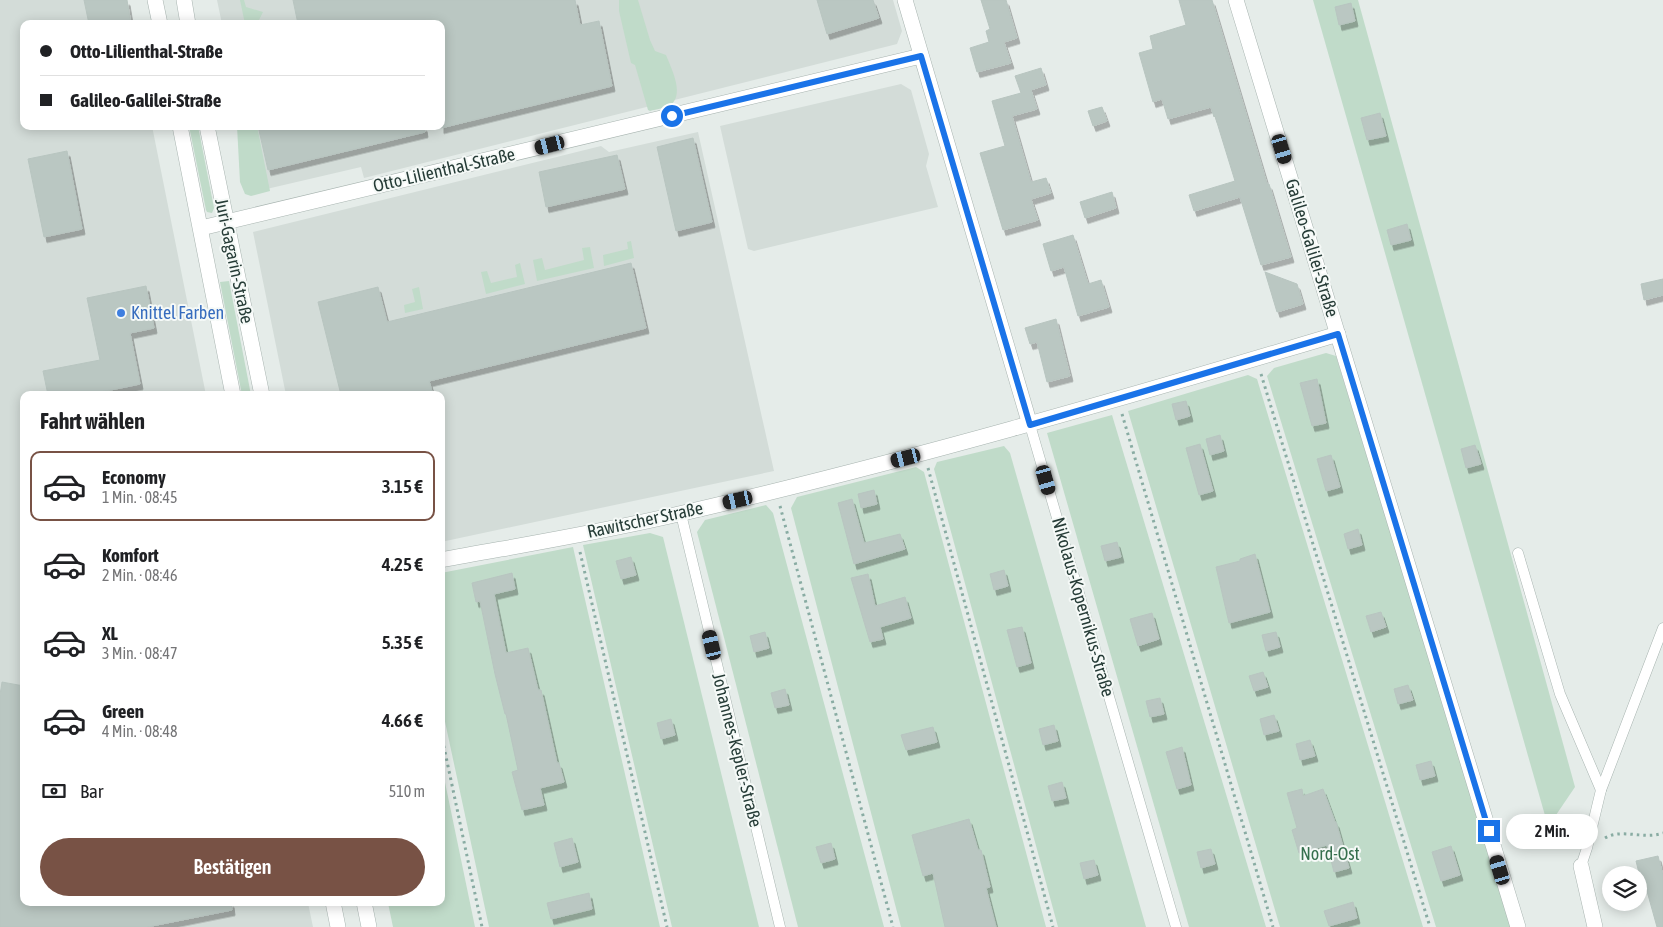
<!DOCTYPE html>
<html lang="de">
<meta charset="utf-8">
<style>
:root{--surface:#fff;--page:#f2f2f2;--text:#202124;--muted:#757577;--line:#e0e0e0;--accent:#785245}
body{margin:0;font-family:"Asap Condensed",sans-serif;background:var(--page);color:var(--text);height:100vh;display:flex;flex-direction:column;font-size:19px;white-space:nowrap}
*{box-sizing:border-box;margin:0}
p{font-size:16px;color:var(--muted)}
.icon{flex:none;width:28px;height:28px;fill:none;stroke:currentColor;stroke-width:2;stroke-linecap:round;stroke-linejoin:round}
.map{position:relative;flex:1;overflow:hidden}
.panel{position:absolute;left:20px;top:391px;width:425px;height:515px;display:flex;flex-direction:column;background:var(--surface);border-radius:10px;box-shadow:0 2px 12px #0003}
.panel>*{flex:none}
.top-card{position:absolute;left:20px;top:20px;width:425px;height:110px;border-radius:10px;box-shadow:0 2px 12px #0003;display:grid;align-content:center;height:110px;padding:0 20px;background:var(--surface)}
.fabs{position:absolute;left:1602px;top:866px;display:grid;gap:10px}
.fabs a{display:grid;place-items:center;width:45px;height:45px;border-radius:50%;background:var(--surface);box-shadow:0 2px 12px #0003;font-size:25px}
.end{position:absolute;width:22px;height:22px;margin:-11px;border:6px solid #1a73e8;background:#fff;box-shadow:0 0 0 2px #fff}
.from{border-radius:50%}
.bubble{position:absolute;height:35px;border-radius:18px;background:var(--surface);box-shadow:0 2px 12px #0003;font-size:16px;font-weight:600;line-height:35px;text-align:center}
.car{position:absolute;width:15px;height:30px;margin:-15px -8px;border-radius:6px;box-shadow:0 0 4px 1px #0007;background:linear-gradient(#222 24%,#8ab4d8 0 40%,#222 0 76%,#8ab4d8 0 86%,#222 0)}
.top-card b{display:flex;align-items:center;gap:18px;height:48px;font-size:19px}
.top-card b+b{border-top:1px solid var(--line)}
.top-card i{width:12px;height:12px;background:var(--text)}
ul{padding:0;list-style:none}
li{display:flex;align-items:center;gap:15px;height:70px;margin:0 10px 8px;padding:0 10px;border:2px solid transparent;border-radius:10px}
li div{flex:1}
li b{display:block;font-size:19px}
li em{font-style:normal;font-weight:600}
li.on{border-color:var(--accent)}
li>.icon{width:45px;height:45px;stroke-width:1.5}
h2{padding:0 20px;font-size:22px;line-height:60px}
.pay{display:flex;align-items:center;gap:12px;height:55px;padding:0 20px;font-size:19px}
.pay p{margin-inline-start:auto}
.cta{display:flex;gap:10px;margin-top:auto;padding:10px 20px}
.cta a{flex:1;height:58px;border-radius:30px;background:var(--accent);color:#fff;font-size:20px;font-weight:600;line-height:58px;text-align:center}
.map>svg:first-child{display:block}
</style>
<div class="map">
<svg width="1663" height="927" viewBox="0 0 1663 927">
<defs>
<filter id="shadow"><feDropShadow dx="3" dy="5.5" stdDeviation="0" flood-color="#0004"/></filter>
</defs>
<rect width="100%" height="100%" fill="#e5ece9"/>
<!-- built -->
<g fill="#d3dcd8">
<path d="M0,0h126l5,24h-107v102h128l54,269h-182v507l284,1 5,24h-313z"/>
<path d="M217,0h676l9,31 -5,13 -533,134 -3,-11 -103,24 -20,-65h203v-102h-219z"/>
<path d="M901,84l10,6 18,64 -3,12 12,41 -184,44 -6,-2 -28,-123z"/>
<path d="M698,132l76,339 -333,71v-147h-155l-33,-163 348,-86 8,6z"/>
</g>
<!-- green -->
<g fill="#c0dbc9">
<path d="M240,0h4l2,7 17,5 -6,12h-12z"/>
<path d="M619,0h19l12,40 5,11 11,4c5,13 18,37 6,49 -4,4 -16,5 -22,7l-2,-1 -13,-45 -4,-2 -12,-52z"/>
<path d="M1313,0h45l217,787 -19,28 -10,4z"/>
<path d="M189,126h9l16,82 -2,5 -5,-1 -1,-2z"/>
<path d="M237,126h20l13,65 -19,5 -6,-2 -5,-12z"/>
<path d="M631,241l3,17 -30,8 -1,-11 25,-6 -1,-7z"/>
<path d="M590,247l4,21 -57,13 -4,-21 9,-2 3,12 39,-10 -2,-12z"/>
<path d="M520,263l5,21 -39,10 -5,-22 6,-1 4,12 26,-6 -2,-12z"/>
<path d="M229,281l22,114h-9l-22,-113z"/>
<path d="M419,287l4,22 -18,4 -1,-8 11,-3 -3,-13z"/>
<path d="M1326,353l10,3 176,571h-76l-169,-551 7,-8z"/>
<path d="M1248,375l9,4 166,548h-143l-152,-516z"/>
<path d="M1112,415l154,512h-77l-142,-494z"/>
<path d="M1004,446l6,7 136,474h-88l-124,-458 3,-7z"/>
<path d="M916,467l8,5 122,455h-145l-110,-419 6,-11z"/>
<path d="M766,505l7,8 111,414h-86l-101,-395 8,-12z"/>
<path d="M650,533l13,4 96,390h-87l-89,-382z"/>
<path d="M573,547l87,380h-171l-48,-224v-130z"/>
<path d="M441,763l34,164h-82l-5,-24 53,-1z"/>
</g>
<!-- building -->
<g fill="#bac7c2" stroke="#b8c5c0" filter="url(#shadow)">
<path d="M84,0h43l4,24h-42z"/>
<path d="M293,0h282l5,25 19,-4 13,65 -171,42v-104h-143z"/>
<path d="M817,0h56l6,18 -52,16z"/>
<path d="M981,0h25l11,38 -13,4 7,21 -34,9 -7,-24 19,-6 -3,-11 4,-2z"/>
<path d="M1179,0h33l55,184h2l22,73 -30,8 -21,-68 -46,14 -5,-16 46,-14 -20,-65 -1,1 -3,-10 -43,12 -6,-20 -9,3 -14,-49 14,-4 -3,-13 36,-11z"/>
<path d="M1351,3l4,18 -16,4 -4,-18z"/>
<path d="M1041,68l5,17 -15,5 6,19 -25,7 19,66 15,-4 5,15 -20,6 7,21 -35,10 -23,-77 25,-7 -13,-45 29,-8 -6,-17z"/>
<path d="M1102,107l5,14 -14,5 -5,-15z"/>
<path d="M1380,113l6,23 -19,4 -6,-22z"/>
<path d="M258,126h166l1,6 -157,38z"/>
<path d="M693,138l19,84 -36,9 -19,-84z"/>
<path d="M67,151l15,78 -38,8 -16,-78z"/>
<path d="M617,155l8,34 -79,18 -7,-35z"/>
<path d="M1112,192l4,16 -31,10 -5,-16z"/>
<path d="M1407,224l4,16 -20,5 -4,-15z"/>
<path d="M1073,235l15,49 13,-4 8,27 -31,9 -14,-49 -13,4 -8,-27z"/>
<path d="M631,263l15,65 -217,53 4,14h-92l-23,-93 60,-15 9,35z"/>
<path d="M1265,272l32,12 6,20 -26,8z"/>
<path d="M1663,279v16l-19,5 -3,-16z"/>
<path d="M146,286l8,42 -24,5 10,51 -54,11h-38l-5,-24 57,-11 -13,-62z"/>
<path d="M1056,319l14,57 -23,6 -10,-40 -7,2 -5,-16z"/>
<path d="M1317,379l9,44 -14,3 -12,-43z"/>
<path d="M1186,401l4,15 -14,4 -4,-16z"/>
<path d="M1220,435l4,16 -14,4 -4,-16z"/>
<path d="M1200,444l13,47 -14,4 -13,-47z"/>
<path d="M1475,445l6,19 -15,4 -5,-19z"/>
<path d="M1331,455l9,32 -14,4 -9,-32z"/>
<path d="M874,490l3,14 -16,4 -3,-14z"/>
<path d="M852,499l12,44 36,-9 5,15 -51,15 -16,-61z"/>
<path d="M1358,529l4,16 -14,4 -4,-15z"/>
<path d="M1117,542l4,15 -16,4 -4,-15z"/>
<path d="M1255,554l15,58 -41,11 -13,-56 24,-6v-2z"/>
<path d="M631,557l5,18 -15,4 -5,-18z"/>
<path d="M1004,570l4,16 -14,4 -4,-16z"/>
<path d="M512,573l3,16 -21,5 12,59 22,-5 10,42h3l16,73h2l5,19 -24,6 4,17 -22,5 -10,-38 6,-2 -12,-56h-1l-10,-40 -15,-73 -4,1 -4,-19z"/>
<path d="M868,574l7,32 30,-9 6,21 -31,9 3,12 -13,3 -19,-64z"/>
<path d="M1381,612l5,15 -15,5 -5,-16z"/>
<path d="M1152,613l7,26 -21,7 -8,-27z"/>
<path d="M1022,627l9,36 -14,4 -10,-37z"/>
<path d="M765,632l4,16 -15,4 -4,-16z"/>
<path d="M1276,632l4,15 -14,4 -4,-16z"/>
<path d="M1263,672l5,15 -14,4 -5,-15z"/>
<path d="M2,682l22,4v216h207l1,8 -85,17h-147v-232z"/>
<path d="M1408,685l5,15 -15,4 -4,-15z"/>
<path d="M785,689l4,16 -14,3 -4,-15z"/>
<path d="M1160,698l4,16 -14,3 -4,-16z"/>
<path d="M1274,715l5,16 -15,4 -4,-16z"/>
<path d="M671,719l4,16 -14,4 -4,-16z"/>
<path d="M1054,725l4,16 -15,4 -4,-16z"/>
<path d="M933,727l4,15 -31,8 -5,-15z"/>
<path d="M1310,740l5,16 -15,4 -4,-16z"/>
<path d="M1182,747l9,38 -14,4 -11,-37z"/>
<path d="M1431,761l4,15 -15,4 -4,-15z"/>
<path d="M1062,782l4,16 -14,3 -4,-15z"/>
<path d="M1302,789l1,7 20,-7 12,33h1l13,46 -15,4 -7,-27 -28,8 -7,-23 5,-2 -10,-35z"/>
<path d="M969,819l9,31h3l9,37 -4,1 10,39h-51l-12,-54 -10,3 -11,-41z"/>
<path d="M572,838l6,24 -18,5 -6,-24z"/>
<path d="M831,843l4,16 -14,4 -5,-16z"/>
<path d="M1451,846l9,29 -19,6 -9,-29z"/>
<path d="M1211,849l4,15 -14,4 -4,-16z"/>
<path d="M1658,856l5,20v51h-6l-12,-43 -3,1 -6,-24z"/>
<path d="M1094,860l4,15 -14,4 -4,-16z"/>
<path d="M589,893l3,16 -41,10 -4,-16z"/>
<path d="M1353,902l4,16 -28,8 -5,-15z"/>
</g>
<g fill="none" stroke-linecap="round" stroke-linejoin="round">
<defs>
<g id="service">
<path d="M1030,425l146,502"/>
<path d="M681,514l99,413"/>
<path d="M1518,553l42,141 41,96"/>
<path d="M1581,866l6,-18 14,-58 62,-162"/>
</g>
<g id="minor">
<path d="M905,0l125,425"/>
<path d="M1236,0l282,927"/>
<path d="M201,228l720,-172"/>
<path d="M441,560c81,-15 162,-28 242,-47 221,-51 438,-114 655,-179"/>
<path d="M1581,866l14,61"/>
</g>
<g id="tertiary">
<path d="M155,0l5,24"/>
<path d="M184,0l4,24"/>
<path d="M180,126l53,269"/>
<path d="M207,126l55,269"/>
<path d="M333,902l5,25"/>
<path d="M364,902l5,25"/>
</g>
</defs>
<!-- service casing -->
<use href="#service" stroke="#a8b4b0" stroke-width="11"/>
<!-- minor casing -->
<use href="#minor" stroke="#a8b4b0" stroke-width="16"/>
<!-- tertiary casing -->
<use href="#tertiary" stroke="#a8b4b0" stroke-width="16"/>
<!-- path -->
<g stroke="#89aca3" stroke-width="3" stroke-dasharray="2.5 4" stroke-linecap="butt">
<path d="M1261,374l169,553"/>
<path d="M1122,414l151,513"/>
<path d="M928,468l125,459"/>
<path d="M780,506l113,421"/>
<path d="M580,552l87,375"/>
<path d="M441,733l41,194"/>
<path d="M1605,838c17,-10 39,2 58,-5"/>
</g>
<!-- service -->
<use href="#service" stroke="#fff" stroke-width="10"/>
<!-- minor -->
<use href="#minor" stroke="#fff" stroke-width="15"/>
<!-- tertiary -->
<use href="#tertiary" stroke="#fff" stroke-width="15"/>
</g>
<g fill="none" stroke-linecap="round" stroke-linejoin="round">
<!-- route -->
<path stroke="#1a73e8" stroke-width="6" d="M672,116l249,-60 109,369 308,-91 151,497"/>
</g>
<!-- markers -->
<circle fill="#3f7fe0" stroke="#f5f9f7" stroke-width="2" cx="121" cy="313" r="5"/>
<g text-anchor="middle" stroke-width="4" stroke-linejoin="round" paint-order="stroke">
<!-- street labels -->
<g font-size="18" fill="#263c37" stroke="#f5f9f7">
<text transform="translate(444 170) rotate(-13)" y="6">Otto-Lilienthal-Straße</text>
<text transform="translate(1312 248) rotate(73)" y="6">Galileo-Galilei-Straße</text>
<text transform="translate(234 261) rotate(78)" y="6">Juri-Gagarin-Straße</text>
<text transform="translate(645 520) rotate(-12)" y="6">Rawitscher Straße</text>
<text transform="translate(1083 607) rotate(74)" y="6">Nikolaus-Kopernikus-Straße</text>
<text transform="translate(737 750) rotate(76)" y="6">Johannes-Kepler-Straße</text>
</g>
<!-- shop labels -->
<g font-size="18" fill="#366cbe" stroke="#f5f9f7" text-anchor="start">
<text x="131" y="319">Knittel Farben</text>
</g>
<!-- park labels -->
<g font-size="18" fill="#356f4d" stroke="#f5f9f7">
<text x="1330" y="860">Nord-Ost</text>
</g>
</g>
</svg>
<div class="fabs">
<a><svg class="icon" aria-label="layers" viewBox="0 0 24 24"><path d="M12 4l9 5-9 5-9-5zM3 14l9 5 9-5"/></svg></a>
</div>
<i class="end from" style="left:672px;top:116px"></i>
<i class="end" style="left:1489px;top:831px"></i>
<div class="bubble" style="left:1506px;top:814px;width:92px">2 Min.</div>
<i class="car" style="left:550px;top:145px;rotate:256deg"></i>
<i class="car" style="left:1282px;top:149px;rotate:163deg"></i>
<i class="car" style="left:906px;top:458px;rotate:256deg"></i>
<i class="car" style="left:1046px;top:480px;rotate:164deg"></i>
<i class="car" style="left:738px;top:500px;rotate:257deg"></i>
<i class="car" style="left:712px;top:645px;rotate:347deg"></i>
<i class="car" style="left:1500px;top:870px;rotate:343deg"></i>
<div class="top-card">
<b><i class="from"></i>Otto-Lilienthal-Straße</b>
<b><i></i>Galileo-Galilei-Straße</b>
</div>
<section class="panel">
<h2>Fahrt wählen</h2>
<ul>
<li class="on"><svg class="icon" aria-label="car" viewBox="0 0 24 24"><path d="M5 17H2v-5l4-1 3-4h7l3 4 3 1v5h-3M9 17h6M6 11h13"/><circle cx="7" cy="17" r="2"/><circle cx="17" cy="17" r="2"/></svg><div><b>Economy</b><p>1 Min. · 08:45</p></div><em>3.15 €</em></li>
<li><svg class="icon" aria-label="car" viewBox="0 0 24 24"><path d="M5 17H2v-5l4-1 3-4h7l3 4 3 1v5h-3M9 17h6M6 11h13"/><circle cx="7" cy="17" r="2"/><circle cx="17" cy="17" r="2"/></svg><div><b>Komfort</b><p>2 Min. · 08:46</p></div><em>4.25 €</em></li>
<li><svg class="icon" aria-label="car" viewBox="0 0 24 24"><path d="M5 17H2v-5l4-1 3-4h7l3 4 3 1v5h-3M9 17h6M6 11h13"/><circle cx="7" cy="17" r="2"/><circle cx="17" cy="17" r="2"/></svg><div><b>XL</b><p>3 Min. · 08:47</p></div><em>5.35 €</em></li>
<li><svg class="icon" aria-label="car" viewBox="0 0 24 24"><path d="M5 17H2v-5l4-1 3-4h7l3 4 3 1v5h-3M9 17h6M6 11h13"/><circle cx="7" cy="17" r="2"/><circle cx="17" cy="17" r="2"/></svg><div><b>Green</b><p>4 Min. · 08:48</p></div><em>4.66 €</em></li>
</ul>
<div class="pay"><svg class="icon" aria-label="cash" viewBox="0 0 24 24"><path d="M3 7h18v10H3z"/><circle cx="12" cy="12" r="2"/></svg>Bar<p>510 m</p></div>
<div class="cta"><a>Bestätigen</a></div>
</section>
</div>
